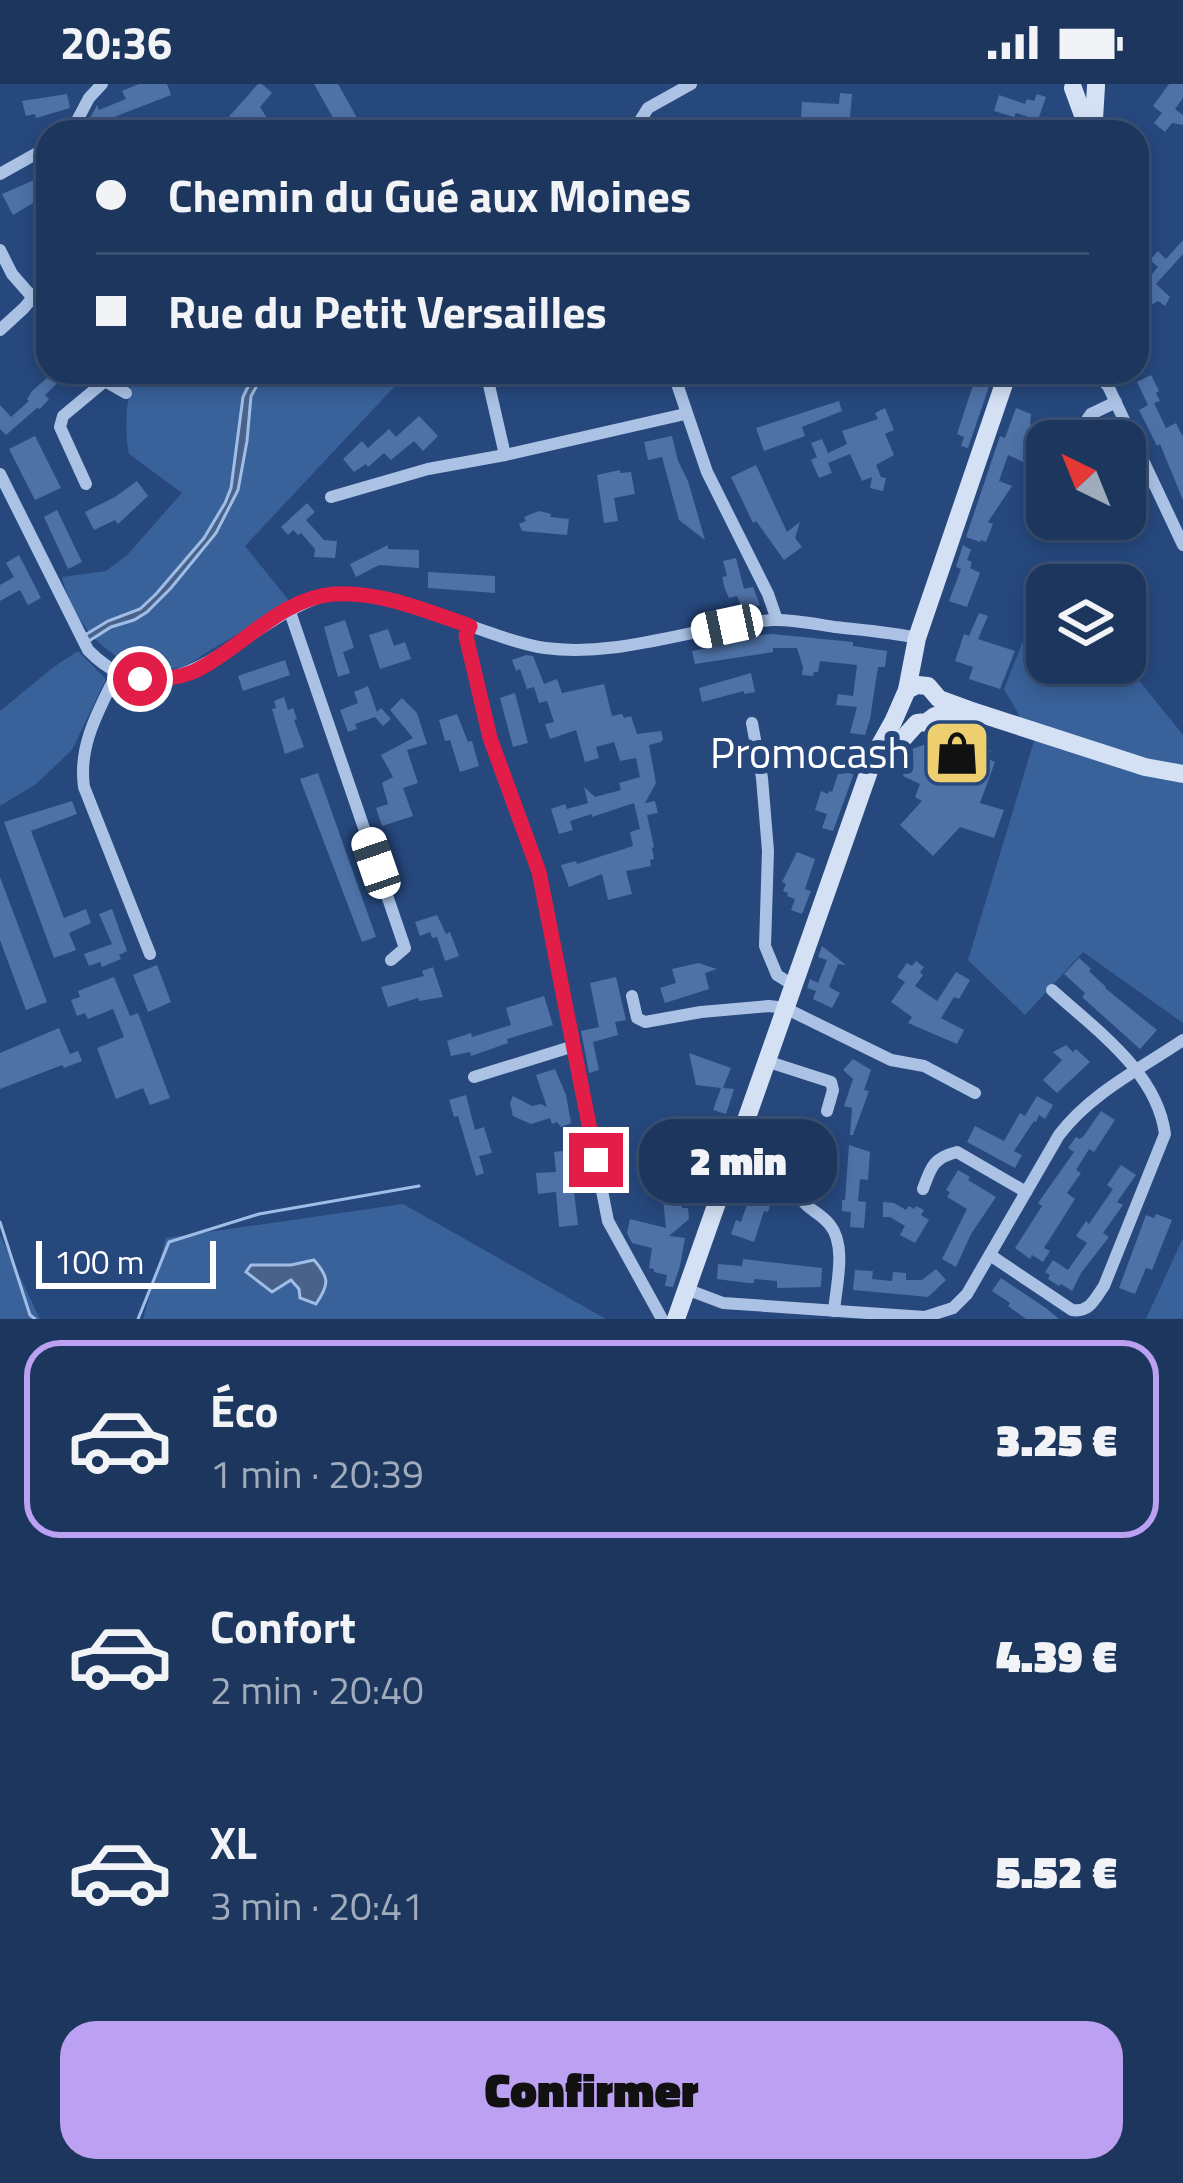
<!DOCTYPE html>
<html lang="fr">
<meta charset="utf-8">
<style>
:root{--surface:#1c365e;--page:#294167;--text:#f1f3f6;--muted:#a0abbc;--line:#3a5073;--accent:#bca0f2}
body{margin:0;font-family:"Titillium Web",sans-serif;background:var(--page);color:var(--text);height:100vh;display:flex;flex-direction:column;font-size:45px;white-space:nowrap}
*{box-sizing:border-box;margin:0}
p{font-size:39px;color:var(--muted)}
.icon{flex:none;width:66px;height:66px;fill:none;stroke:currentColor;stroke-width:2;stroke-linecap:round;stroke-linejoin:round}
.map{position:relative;height:1235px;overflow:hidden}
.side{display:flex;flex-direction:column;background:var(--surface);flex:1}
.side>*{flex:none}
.banner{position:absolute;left:36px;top:36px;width:1113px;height:264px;border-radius:36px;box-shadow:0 6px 18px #0003,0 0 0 3px var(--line);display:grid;align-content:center;height:264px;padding:0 60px;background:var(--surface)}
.needle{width:78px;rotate:317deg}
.tools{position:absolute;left:1026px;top:336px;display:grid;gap:24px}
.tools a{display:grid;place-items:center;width:120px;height:120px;border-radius:24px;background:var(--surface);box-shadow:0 6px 18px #0003,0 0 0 3px var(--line);font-size:60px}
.scale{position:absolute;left:36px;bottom:30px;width:180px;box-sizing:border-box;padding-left:12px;border:6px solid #fff;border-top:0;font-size:33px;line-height:42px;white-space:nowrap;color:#fff;-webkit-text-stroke:9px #26487d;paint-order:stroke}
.end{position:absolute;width:54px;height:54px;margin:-27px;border:15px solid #e11d48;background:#fff;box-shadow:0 0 0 6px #fff}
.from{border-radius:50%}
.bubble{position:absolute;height:84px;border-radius:36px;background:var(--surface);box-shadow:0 6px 18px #0003,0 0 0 3px var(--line);font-size:39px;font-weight:800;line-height:84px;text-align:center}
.car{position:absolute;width:36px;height:72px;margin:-36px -18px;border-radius:15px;box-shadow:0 0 9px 3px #0007;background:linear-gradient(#fff 24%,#345 0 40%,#fff 0 76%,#345 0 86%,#fff 0)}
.banner b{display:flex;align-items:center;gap:42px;height:114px;font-size:45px}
.banner b+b{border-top:3px solid var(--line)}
.banner i{width:30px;height:30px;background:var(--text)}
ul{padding:21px 0 0;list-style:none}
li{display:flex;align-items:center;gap:36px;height:198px;margin:0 24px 18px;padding:0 36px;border:6px solid transparent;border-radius:36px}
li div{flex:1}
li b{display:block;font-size:45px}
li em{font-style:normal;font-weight:800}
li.active{border-color:var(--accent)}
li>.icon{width:108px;height:108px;stroke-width:1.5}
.cta{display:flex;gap:24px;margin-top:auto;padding:24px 60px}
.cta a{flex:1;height:138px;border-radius:36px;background:var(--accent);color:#111;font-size:48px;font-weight:800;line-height:138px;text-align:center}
.status{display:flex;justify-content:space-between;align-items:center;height:84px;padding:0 60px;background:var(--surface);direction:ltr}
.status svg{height:33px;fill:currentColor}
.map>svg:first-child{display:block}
</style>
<div class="status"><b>20:36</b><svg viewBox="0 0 49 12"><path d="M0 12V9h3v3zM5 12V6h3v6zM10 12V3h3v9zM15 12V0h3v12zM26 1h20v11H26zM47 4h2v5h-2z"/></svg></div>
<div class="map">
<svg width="1183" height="1235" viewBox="0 0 1183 1235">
<rect width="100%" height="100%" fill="#26487d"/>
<!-- green -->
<g fill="#39619a">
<path d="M136,288h239l19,15 -149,159 46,57c-27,16 -55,32 -82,48 -10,6 -22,16 -33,17 -57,9 -102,-39 -114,-91l44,-6 21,-16 55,-62 -53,-39c-5,-22 -3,-62 7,-82z"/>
<path d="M1051,487l11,14h-15v78h78l58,72v288l-100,-71 -58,63 -57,-55 66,-219 -30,-52z"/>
<path d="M78,567l28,28 -34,71 -36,34 -36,22v-95l55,-45z"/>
<path d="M403,1120l203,115h-463l23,-81z"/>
<path d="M0,1151l40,84h-40z"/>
<path d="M1183,1154v81h-37z"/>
</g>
<!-- water -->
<g fill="#496289" stroke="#9fbde6" stroke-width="3">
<path d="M255,288h10l-14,24 -4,45 -9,49 -22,43 -45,55 -24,24 -13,8 -23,7 -22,14 -4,-6 23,-14 32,-12 16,-15 48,-56 21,-35 6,-15 12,-91z"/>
<path d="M314,1176c16,18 15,25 2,44l-16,-6 -1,-9 -8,-9 -19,12 -26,-20 5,-7h40z"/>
</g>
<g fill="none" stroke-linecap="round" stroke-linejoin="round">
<!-- stream -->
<g stroke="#9fbde6" stroke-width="3">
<path d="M0,1138l30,93 5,4"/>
<path d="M138,1235l31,-77 90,-28 160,-28"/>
</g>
</g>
<!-- building -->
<g fill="#4e71a6">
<path d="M139,0h28l4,11 -62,24 7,13 -27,-12 8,-15 2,5 27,-11 -4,-8z"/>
<path d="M258,0h4l10,9 -12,14 16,25h-42l-8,-12z"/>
<path d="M314,0h24l27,48h-24z"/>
<path d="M1169,0h14v14l-8,11 8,6v10l-11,-2 -7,9 -11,-9 8,-10 -9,-7z"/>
<path d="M840,9l12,1 -2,24 -23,-1v15h-27l2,-30 37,2z"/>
<path d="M67,10l3,14 -34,10 -1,-4 -9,2 -4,-15z"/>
<path d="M1037,10l9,3 -8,23 -22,-7 -2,4 -20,-6 5,-16 26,9 2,-5 7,2z"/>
<path d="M48,90v20l-35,21 -11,-21z"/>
<path d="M1183,156v14l-27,30 14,13 -5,9 -7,-5 -7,4 -14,20v-33l21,-25 -8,-7 8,-9 8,8z"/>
<path d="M43,288h26l-24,23 4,4 -9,10 -3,-1 -31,27 -6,-6v-24l11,12 18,-16 -2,-2 5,-8 16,-14z"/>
<path d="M980,288h14l-26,76 -7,-2 3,-9 -7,-3 19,-58 2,2z"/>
<path d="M1151,291l8,16 -3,2 4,8 -6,2 12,25 10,-5 7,14v63l-23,-56 -3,2 -18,-36 9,-5 -11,-23z"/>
<path d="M839,317l3,10 -40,16 3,9 -41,15 -8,-23z"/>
<path d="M885,324l9,22 -9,4 9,21 -18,10 5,12 5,1 -3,13 -13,-3 2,-11 -10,4 -12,-27 -22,9 4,10 -13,5 -8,-18 6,-3 -6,-14 11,-4 6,14 19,-9 -5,-13 36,-12 -3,-6z"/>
<path d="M1016,324l15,6 -1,10 33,12 -1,5h-18l-12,25 -24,-11 -9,26 13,5 -24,36 5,2 -7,18 -5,-2 -1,2 -14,-5 34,-101 5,2z"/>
<path d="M419,332l19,20 -15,15 -9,-10 -23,19 -7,-7 -16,14 -2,-3 -12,8 -11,-13 19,-18 6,7 21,-19 7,8z"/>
<path d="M35,352l26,52 -26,12 -26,-51z"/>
<path d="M672,352l6,25 10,20 17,59 -26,-20 -17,-63 -14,3 -4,-18z"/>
<path d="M756,381l31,67 13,-10 -5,16 7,9 -18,13 -28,-39 -3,2 -22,-46z"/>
<path d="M620,386v3l11,-1 4,22 -21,4 4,23 -14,2 -7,-48z"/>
<path d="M137,397l11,15 -30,28 -3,-4 -21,10 -9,-18 30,-15z"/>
<path d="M307,419l8,9 -9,8 18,20 13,1 -2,17 -21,-1 1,-8 -14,-16 -3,2 -5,-5 -5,5 -7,-8z"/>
<path d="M57,426l25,52 -14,7 -24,-52z"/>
<path d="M539,427l12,3 -1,3 19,2 -2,16 -45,-4 -3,-7 7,-3 -2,-4z"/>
<path d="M388,461v4l31,1v18l-40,-3 -23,12 -6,-13z"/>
<path d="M963,461l8,5 -4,10 5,2 -2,6 10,5 -13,34 -18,-6 12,-32 -5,-2z"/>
<path d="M19,471l22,43 -13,7 -8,-15 -20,11v-16l14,-8 -8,-14z"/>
<path d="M736,474l8,31 9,-2 7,18 -17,5 -6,-14 -8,2 -4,-9 -3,-12 5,-1 -4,-15z"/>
<path d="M428,488l67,4v17l-67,-5z"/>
<path d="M979,529l9,3 -10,23 37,12 -15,38 -31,-10 4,-12 -18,-6 9,-27 5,2z"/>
<path d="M345,536l9,28 -11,4 7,21 -12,4 -14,-50z"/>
<path d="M388,545l6,17 11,-4 6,17 -31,10 -11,-34z"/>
<path d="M772,550l81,8v4l34,5 -2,16h-7l-8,52 -5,16 -15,-2 7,-26 -21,-2 2,-11 15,2 4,-31 -37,-4 -2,11h-4l-1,4 -11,-1 1,-8 -6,-19h-24v4l-78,12 -3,-13 57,-11 -1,-4z"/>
<path d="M526,571l7,1 11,28 13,-5 5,14 42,-9 8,32 10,-2 2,4 7,-2 6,18 24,-3 2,8 -2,3 -12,3 7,38 -11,20 10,-2 3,12 -11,2 7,32 -2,1 2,11 -4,1 1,6 -25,5 6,23 -24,6 -6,-26 -33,13 -8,-22 15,-4 1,3 56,-18 -3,-14 10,-3 -6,-26 -42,14v-3l-22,7 3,9 -14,4 -8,-25 14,-5 2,5 21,-6 -4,-16 11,10 26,-7 -2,-7 21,-6 -4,-19 -16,3 -6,-19 -18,5 3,11 -14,4 -9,-32 -26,9 -5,-15 9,-2 -7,-21 -8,2 -5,-16 -7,2 -7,-20 -4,2 -4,-11z"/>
<path d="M285,576l5,15 -47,16 -5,-15z"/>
<path d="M751,589l4,19 -11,2v-3l-42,11 -3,-14z"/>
<path d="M368,602l9,26 4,-4 10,11 -8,7 -8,-9 -20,7 2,5 -9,3 -8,-22 18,-7 -4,-11z"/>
<path d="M515,609l13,50 -15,4 -13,-49z"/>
<path d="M284,613l4,13 5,-2 4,11 -3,1 10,27 -19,7 -13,-45 4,-1 -2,-7z"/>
<path d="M402,614l15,15 10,31 -20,6 11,33 -15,5 10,28 -31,10 -6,-18 12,-4 -6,-21 11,-6 -12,-22 32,-17 -23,-28z"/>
<path d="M457,630l11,28 4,-1 7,25 -19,6 -10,-32 -5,1 -6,-21z"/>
<path d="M935,657l26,9 3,-9 27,9 -3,9 7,3 -15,41 24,7 -10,28 -34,-11 -27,29 -33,-31 22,-24 -7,-4 5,-13 -17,-8 9,-27z"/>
<path d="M848,663l8,3 -2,5 6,2 -27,74 -11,-3 5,-14 -12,-4 6,-19 7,3 1,-3 3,1 6,-18 -31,-11 3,-7 31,9z"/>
<path d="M318,689l58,164 -14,5 -62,-163z"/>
<path d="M72,717l5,13 -46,17 33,87 22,-9 5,14 -22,10 7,17 -22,8 -50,-136z"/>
<path d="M797,768l18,7 -10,30 6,2 -9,23 -11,-4 4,-11 -8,-3 1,-3 -5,-2 3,-7 -4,-2z"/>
<path d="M0,793l47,125 -21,8 -26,-70z"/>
<path d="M112,825l15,42 -8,4 2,4 -19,8 -2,-5 -11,4 -5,-12 28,-10 -13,-30z"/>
<path d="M437,831l9,19 4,-2 9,24 -14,5 -8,-24 -5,1 -2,-6 -10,4 -5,-14z"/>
<path d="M822,862l24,19 -8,-1 -9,23 11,6 -8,15 -19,-9 3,-8 -9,-3 3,-9 8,4 9,-23 -9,-3z"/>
<path d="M1079,874l12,11 -2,2 17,16 -1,1 52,42 -17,19 -58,-52 3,-4 -21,-19z"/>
<path d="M916,877l8,6 -4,5 3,3 -8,11 22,15 19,-29 14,8 -11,19 -5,-2 -13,21 23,12 -7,14 -49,-21 4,-6 -21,-15 14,-20 -8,-5 10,-14 5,3z"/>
<path d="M698,879l19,6 -12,4 4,16 -44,14 -5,-15 16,-5 -4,-14z"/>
<path d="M157,881l14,37 -23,10 -15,-37z"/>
<path d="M433,883l10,30 -24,4 -1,-3 -30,9 -7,-20 43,-11 -2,-5z"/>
<path d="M114,893l16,39 8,-3 32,85 -20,7 -7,-17 -27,11 -19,-51 27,-11 -11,-28 -25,10 -3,-6 -8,3 -6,-16 9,-3 -2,-6z"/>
<path d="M616,893l10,43 -11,2 3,13 -25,7 6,28 -10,3 -8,-42 18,-4 -9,-44z"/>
<path d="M544,912l9,29 -46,14 1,4 -37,13 -1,-4 -19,4 -4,-15 24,-8 1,4 39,-12 -5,-17z"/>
<path d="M59,944l11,26 8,-3 4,10 -18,7 -2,-3 -62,24v-36z"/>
<path d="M1066,961l7,7 3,-3 14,13 -33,31 -14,-13 19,-20 -9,-8z"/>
<path d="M689,969l42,15 -8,20 11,1 -8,25 -13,-4 8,-22 -25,-3z"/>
<path d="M853,975l18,11 -7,20 5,1 -16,44h-3l2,-27 -8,-2 9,-27 -10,-9z"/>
<path d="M555,985l11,26 5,28 -10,4 -4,-5 -5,2 -2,-6 -19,6 -18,-8 -3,-13 3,-7 19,10 9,-2 6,3 -11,-32z"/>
<path d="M466,1011l9,35 9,-3 8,26 -13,3 5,17 -8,3 -18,-60 -4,1 -5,-17z"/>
<path d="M1037,1012l16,9 -8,14 -6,-4 -3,7 -2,-1 -20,30 8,4 -7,13 -48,-26 8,-16 29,15 16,-28 5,3z"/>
<path d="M1101,1027l14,9 -21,32 -5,-3 -13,21 5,3 -14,20 8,6 -31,49 6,3 -7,11 -11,-7 -2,4 -15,-11 27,-42 -4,-3 36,-51 -6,-4 8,-11 3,2 4,-2z"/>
<path d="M849,1061l21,7 -2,28 -8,-1 -2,22 8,1 -2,26 -14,-1 1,-15 -9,-1v-11h3z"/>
<path d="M569,1066l9,75 -19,2 -3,-35 -18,2 -2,-21 20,-1 -2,-20z"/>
<path d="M759,1072l14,5 -6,16 3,1v8l-4,11 6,2 -4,13 -4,-1 -10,31 -23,-8 5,-14 5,2 14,-41 -4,-2z"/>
<path d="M1121,1081l15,10 -19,27 6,3 -20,28 6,4 -28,36 -9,18 -11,-7 -2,2 -11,-7 2,-4 -5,-3 8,-12 15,10 19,-27 -11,-7 10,-15 3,3 24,-35 -6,-4z"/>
<path d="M958,1086l12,7 -2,3 28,17 -25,37 -15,33 -14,-8 25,-50 -20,-12 3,-5 -4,-2z"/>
<path d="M680,1103l2,21h6l1,11 -20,17 16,2 -5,28 -7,21 -8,-1 2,-11 -13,-3v-3l-5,-1 3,-20 -20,-5 -5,-10 3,-14 36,9 -4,-39z"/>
<path d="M883,1118l11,1 12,7 3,-4 5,3 2,-3 8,4 -3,5 8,5 -14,23 -15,-8 5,-9 -15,-9h-7z"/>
<path d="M1156,1130l16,6 -20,50 -6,-2 -11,26 -16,-6 27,-73 8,3z"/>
<path d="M743,1175l79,9 -1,19 -44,1v-7l-23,-2v4h-6l-31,-4 1,-15 24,2z"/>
<path d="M936,1185l10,11 -18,17 -75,-7 2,-20 18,1 -1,8 20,2 1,-9 13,1v7h16z"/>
<path d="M1001,1194l46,31 12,10h-33l-18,-13 2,-3 -18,-12z"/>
</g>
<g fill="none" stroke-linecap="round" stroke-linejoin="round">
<!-- street -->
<g stroke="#abc2e5" stroke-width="12">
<path d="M71,48l18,-34 13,-14"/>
<path d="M633,48l15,-24 43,-24"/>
<path d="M998,48h9"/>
<path d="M0,90l48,-27"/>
<path d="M0,166l12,24 36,41"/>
<path d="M0,246l24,-22 24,-29"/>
<path d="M98,288l7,9 21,12"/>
<path d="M486,288l19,83"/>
<path d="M673,288l34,100 61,122 9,26"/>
<path d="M1094,288l14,14 75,159"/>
<path d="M1072,357l19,-27 25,-12"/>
<path d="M0,390l88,176c80,83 158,-32 236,-54 56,-16 160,43 221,52 77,10 150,-22 227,-28 20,-1 43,4 63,7 28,3 56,5 82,11"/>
<path d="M86,400l-26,-57 3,-11 42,-35"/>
<path d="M331,413l97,-28 77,-14 180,-41"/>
<path d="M1040,423l7,-14"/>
<path d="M289,525l116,339 -14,12"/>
<path d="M470,542l-4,10 24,102 49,134 69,349 54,98"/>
<path d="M117,589c-18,37 -39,72 -33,114l66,167"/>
<path d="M752,639l10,55 6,73 -3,95 12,29 16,10"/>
<path d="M632,912l5,22 8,4 56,-10 68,-6 16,2 106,52 33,6 51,27"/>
<path d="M766,977l65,21 2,8 -6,21"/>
<path d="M474,993l100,-31"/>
<path d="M923,1105c8,-22 10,-31 34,-37l69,40"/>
<path d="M797,1106c8,21 20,19 33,35 17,21 6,61 4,86"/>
<path d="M990,1171l82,55c18,3 23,-12 32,-24l61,-152c-8,-62 -69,-104 -113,-144"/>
<path d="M686,1205l37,14 202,14 28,-9 14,-14 92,-159c32,-42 81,-66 124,-95"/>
</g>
<!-- secondary -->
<g stroke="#d4e1f5" stroke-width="18">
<path d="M1073,4l15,41"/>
<path d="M1088,48l6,-13 2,-33"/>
<path d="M907,606l10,-52 91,-266"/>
<path d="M883,677l34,-38 10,-1 8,-6 33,-1"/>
<path d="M676,1235l199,-565 18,-32 14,-32 10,-5 11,1 11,13 30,11 176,57 38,7"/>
</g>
</g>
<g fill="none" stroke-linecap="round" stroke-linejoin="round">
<!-- route -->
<path stroke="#e11d48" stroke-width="15" d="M140,595c19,0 37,0 55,-8 46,-22 85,-73 139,-77 46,-3 92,17 136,32l-4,10 24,102 49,134 57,288"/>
</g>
<!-- icons -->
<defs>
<symbol id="shop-square" viewBox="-11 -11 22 22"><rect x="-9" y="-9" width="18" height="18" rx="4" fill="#eecf70" stroke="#26487d"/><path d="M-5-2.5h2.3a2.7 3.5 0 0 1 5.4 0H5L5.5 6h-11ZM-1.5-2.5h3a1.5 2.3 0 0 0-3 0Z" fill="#111"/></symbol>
</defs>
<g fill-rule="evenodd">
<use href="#shop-square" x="919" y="631" width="76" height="76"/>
</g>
<g text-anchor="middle" stroke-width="12" stroke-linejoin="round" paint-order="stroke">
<!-- poi labels -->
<g font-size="42" fill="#fff" stroke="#26487d" text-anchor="end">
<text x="910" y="684">Promocash</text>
</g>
</g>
</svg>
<div class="tools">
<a><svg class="needle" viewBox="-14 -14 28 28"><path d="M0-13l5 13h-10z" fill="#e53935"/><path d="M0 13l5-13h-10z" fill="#a0abbc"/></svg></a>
<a><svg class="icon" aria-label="layers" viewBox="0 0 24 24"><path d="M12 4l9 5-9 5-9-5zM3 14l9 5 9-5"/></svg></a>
</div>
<div class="scale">100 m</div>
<i class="end from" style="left:140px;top:595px"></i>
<i class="end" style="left:596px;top:1076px"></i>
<div class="bubble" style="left:639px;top:1035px;width:198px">2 min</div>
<i class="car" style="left:727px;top:542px;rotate:258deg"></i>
<i class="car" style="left:376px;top:779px;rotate:341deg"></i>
<div class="banner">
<b><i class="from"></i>Chemin du Gué aux Moines</b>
<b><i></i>Rue du Petit Versailles</b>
</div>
</div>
<section class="side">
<ul>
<li class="active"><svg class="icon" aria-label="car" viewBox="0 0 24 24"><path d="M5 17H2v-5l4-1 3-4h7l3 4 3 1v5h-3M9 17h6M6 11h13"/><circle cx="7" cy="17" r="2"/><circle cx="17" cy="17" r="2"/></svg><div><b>Éco</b><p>1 min · 20:39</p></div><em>3.25 €</em></li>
<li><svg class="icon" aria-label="car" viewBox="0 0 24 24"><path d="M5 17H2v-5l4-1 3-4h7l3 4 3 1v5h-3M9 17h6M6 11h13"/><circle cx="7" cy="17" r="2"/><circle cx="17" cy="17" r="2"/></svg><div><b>Confort</b><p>2 min · 20:40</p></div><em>4.39 €</em></li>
<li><svg class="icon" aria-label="car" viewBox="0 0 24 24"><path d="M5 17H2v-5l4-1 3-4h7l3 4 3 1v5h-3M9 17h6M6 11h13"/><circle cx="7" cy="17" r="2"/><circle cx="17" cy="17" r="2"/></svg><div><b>XL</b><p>3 min · 20:41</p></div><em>5.52 €</em></li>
</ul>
<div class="cta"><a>Confirmer</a></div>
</section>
